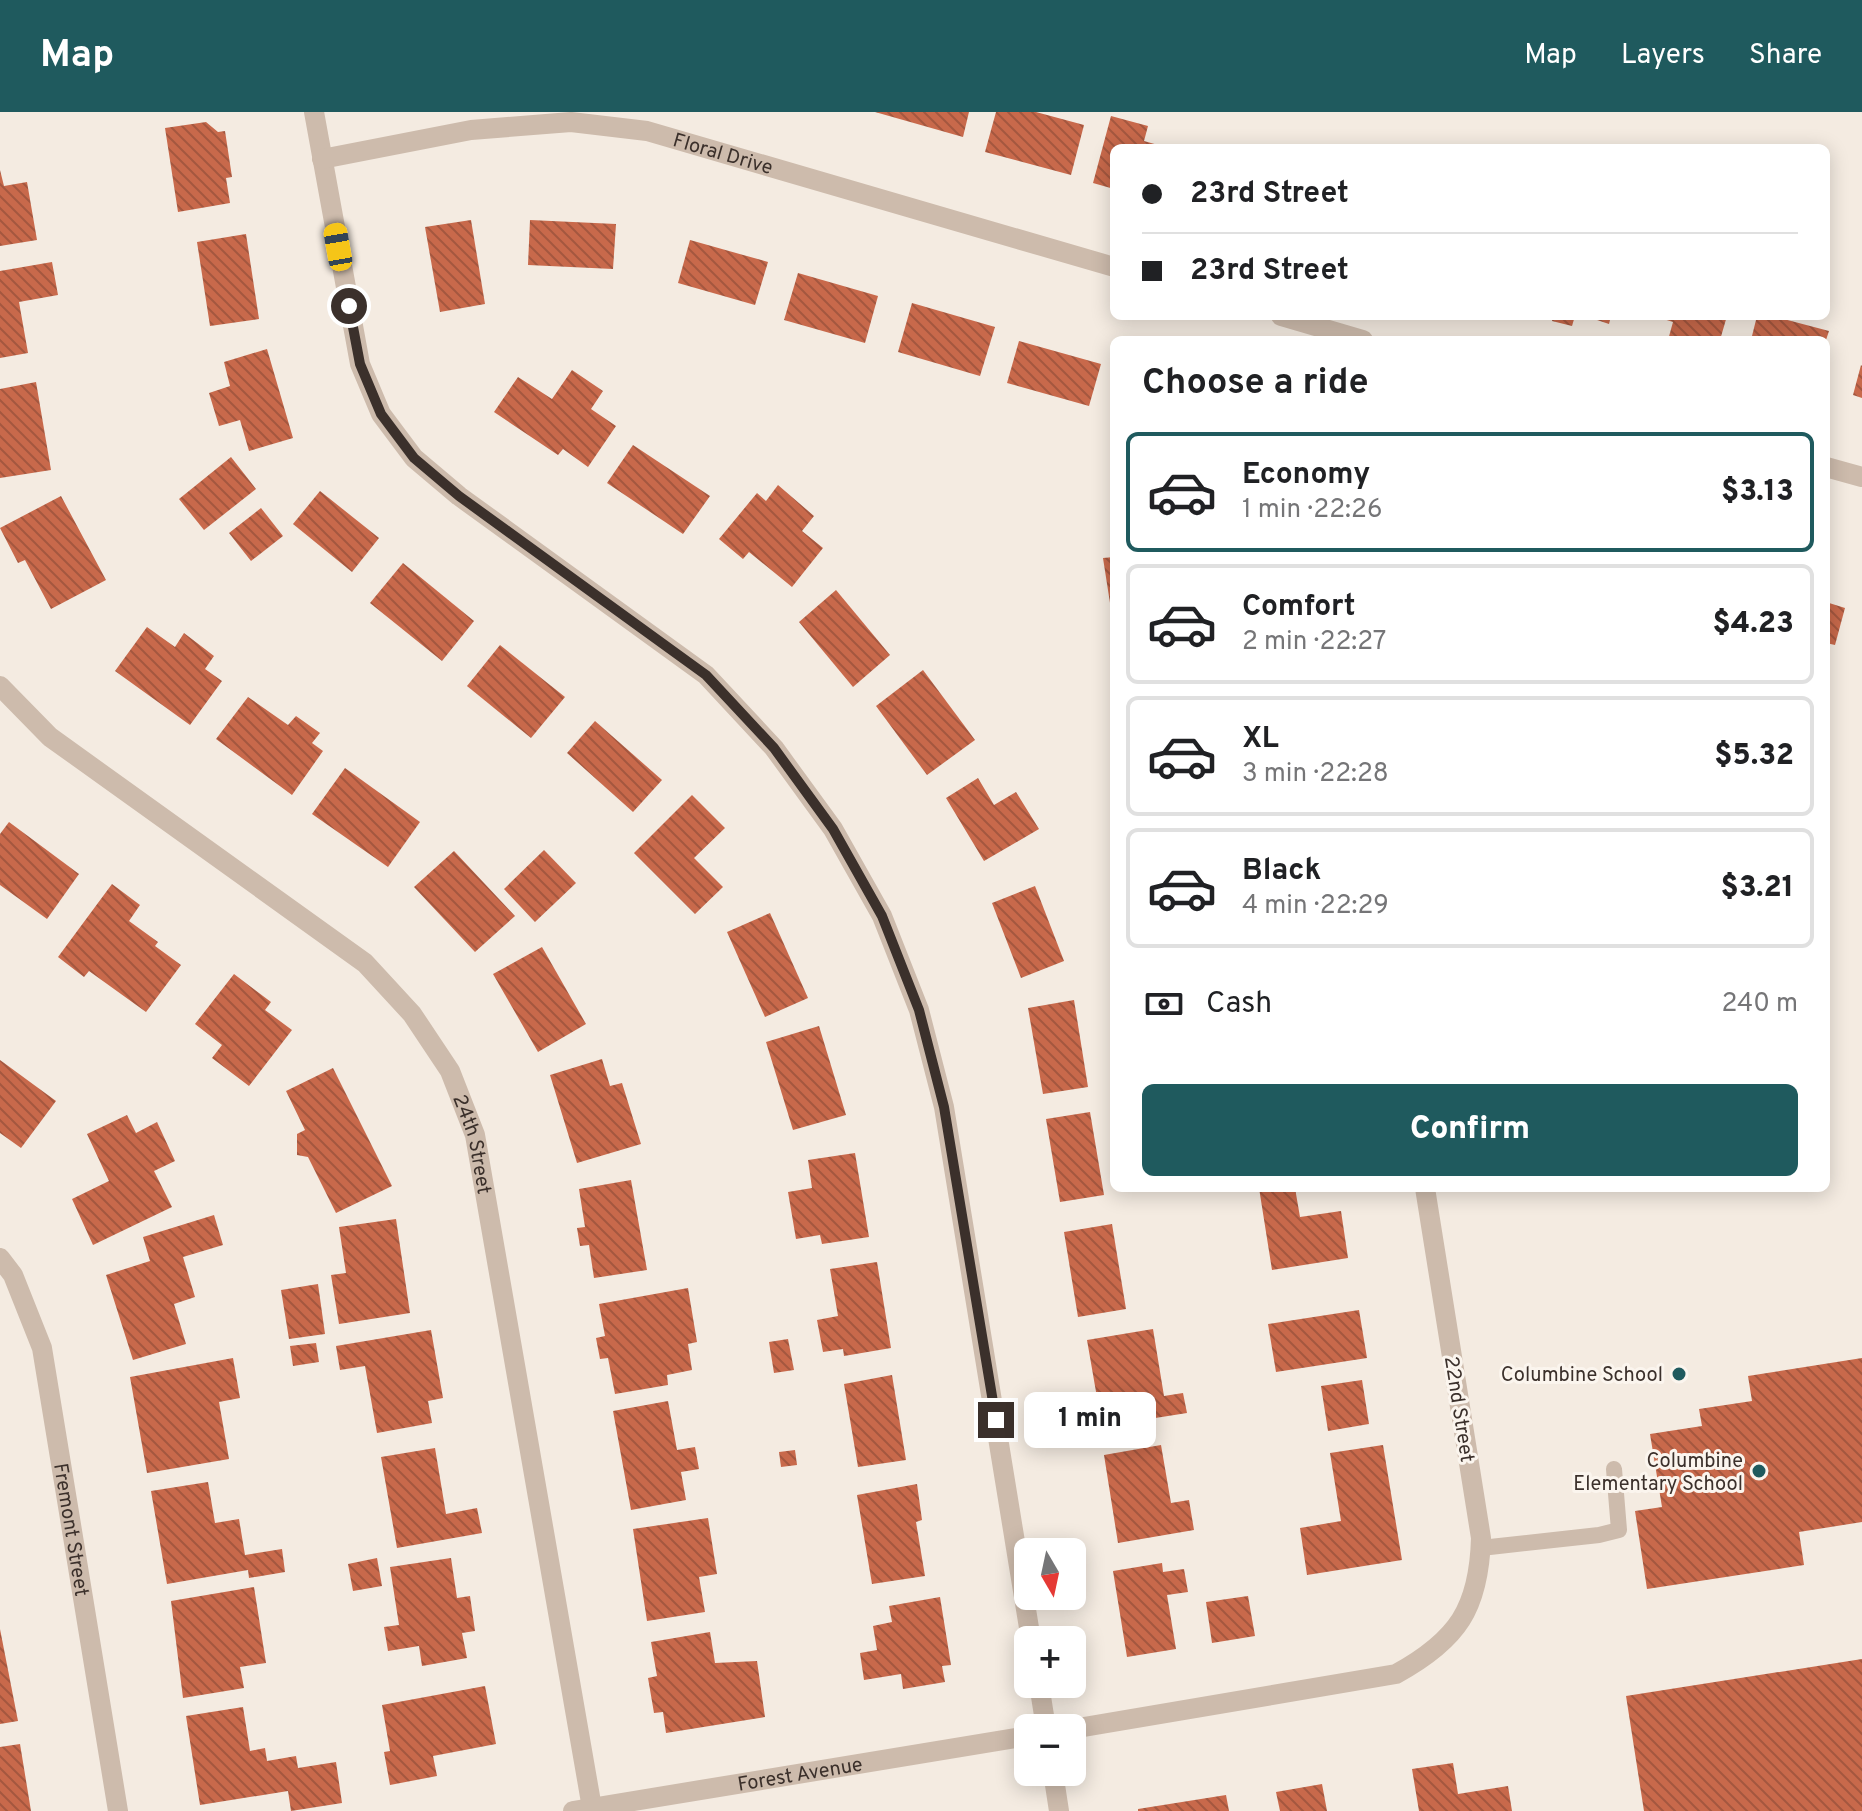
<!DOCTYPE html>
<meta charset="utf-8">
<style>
:root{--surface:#fff;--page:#f2f2f2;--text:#202124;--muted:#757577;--line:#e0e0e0;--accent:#1f5a5e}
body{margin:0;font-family:Overpass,sans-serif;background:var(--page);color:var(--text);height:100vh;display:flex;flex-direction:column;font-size:30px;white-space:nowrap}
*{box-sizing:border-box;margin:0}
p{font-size:26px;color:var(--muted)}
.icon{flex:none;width:44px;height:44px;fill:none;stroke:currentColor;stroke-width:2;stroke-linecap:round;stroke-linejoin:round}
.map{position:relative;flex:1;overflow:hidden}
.panel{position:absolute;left:1110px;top:224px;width:720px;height:856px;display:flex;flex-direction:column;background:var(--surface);border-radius:12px;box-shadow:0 4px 20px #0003}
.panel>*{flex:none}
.top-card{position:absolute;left:1110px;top:32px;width:720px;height:176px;border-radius:12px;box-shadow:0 4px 20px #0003;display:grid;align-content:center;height:176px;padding:0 32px;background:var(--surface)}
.needle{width:52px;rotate:171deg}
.controls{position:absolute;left:1014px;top:1426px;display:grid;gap:16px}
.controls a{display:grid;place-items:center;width:72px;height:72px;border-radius:12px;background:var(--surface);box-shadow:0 4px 20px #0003;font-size:40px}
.end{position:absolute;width:36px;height:36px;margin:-18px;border:10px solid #3b302b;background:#fff;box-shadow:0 0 0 4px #fff}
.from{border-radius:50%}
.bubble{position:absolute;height:56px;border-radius:12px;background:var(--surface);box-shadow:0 4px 20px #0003;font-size:26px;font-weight:800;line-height:56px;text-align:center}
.car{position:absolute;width:24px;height:48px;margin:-24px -12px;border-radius:10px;box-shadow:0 0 6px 2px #0007;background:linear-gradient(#f5c518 24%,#345 0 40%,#f5c518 0 76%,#345 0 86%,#f5c518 0)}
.top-card b{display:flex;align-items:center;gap:28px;height:76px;font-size:30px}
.top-card b+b{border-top:2px solid var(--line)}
.top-card i{width:20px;height:20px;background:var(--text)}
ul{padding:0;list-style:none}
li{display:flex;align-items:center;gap:24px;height:120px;margin:0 16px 12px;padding:0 16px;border:4px solid var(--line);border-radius:12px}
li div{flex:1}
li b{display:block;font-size:30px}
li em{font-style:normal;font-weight:800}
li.selected{border-color:var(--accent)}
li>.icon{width:72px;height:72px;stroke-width:1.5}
h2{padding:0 32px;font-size:36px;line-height:96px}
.pay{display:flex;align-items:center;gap:20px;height:88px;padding:0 32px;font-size:30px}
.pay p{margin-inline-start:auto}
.cta{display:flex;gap:16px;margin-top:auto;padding:16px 32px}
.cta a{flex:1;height:92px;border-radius:12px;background:var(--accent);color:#fff;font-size:32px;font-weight:800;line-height:92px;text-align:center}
header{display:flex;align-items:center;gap:48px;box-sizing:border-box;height:112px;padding:0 40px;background:var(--accent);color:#fff}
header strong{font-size:38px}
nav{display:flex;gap:44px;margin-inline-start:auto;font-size:28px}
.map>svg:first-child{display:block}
</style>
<header>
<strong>Map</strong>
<nav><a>Map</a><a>Layers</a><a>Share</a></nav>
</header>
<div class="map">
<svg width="1862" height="1699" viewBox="0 0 1862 1699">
<defs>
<pattern id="building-back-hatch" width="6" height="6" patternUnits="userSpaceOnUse" patternTransform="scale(2)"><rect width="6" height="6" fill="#c8694b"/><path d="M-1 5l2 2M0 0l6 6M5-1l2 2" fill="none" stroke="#a4573f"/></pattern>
</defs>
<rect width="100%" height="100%" fill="#f4ebe1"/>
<!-- building -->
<g fill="url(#building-back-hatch)">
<path d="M875,0h94l-6,25z"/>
<path d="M996,0h40l48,13 -13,50 -86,-23z"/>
<path d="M1111,4l37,10 -4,15 21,6 -51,1v41l-21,-6z"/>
<path d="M206,10l12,10 7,-1 7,46 -6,1 4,25 -52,9 -13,-84z"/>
<path d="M0,58l4,16 23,-4 10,58 -37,6z"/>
<path d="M471,108l14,84 -45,8 -15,-85z"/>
<path d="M530,108l86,4 -3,45 -85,-4z"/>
<path d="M246,122l13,85 -49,7 -13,-84z"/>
<path d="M690,128l78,22 -13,43 -77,-22z"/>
<path d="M52,150l6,33 -39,7 9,51 -28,5v-87z"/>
<path d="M798,161l80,23 -13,47 -81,-23z"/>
<path d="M912,191l83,24 -15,49 -82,-24z"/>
<path d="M1553,204h22l-3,10 -20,-5z"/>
<path d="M1585,204h26l-2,8z"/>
<path d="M1654,204h73l-7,24h-52l5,-18z"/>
<path d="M1757,204h15l57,15 -3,9h-75z"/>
<path d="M1019,229l82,23 -12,42 -82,-23z"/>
<path d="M267,237l26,89 -44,13 -9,-31 -21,6 -10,-33 21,-7 -6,-24z"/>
<path d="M1861,253l1,1v32l-9,-3z"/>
<path d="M572,258l31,21 -12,18 25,17 -28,41 -25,-18 -5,6 -64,-43 24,-35 34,22z"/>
<path d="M36,270l15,88 -51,8v-89z"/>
<path d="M633,333l77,51 -27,38 -76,-51z"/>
<path d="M231,345l25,32 -52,41 -25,-31z"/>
<path d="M778,373l36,31 -12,15 21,17 -31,39 -43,-35 -6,7 -24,-20 38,-46 9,8z"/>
<path d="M320,379l59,47 -27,34 -59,-48z"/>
<path d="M61,384l45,84 -55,29 -26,-49 -7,3 -18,-35z"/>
<path d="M261,396l22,28 -32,25 -22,-28z"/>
<path d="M1114,445v46h-4l-7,-45z"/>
<path d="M403,451l71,58 -32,40 -72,-58z"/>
<path d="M836,478l54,65 -37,32 -54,-65z"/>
<path d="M1826,490l19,6 -10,37 -9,-2z"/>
<path d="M147,515l28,20 9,-14 30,23 -9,13 17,12 -32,44 -75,-54z"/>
<path d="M500,533l65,52 -34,41 -64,-52z"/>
<path d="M923,558l52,70 -48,35 -51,-69z"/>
<path d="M248,585l40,28 8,-9 24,17 -8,10 11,8 -31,44 -76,-56z"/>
<path d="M595,609l67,59 -29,32 -66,-59z"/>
<path d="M345,656l75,54 -32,45 -76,-53z"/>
<path d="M978,666l16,27 22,-13 23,37 -55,32 -38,-63z"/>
<path d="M692,683l33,33 -31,30 29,29 -28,27 -61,-61z"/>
<path d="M9,710l70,52 -32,45 -47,-34v-51z"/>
<path d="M544,738l32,33 -41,39 -31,-33z"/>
<path d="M454,739l61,65 -40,36 -61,-65z"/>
<path d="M112,772l28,21 -11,16 29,21 -3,4 26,19 -35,47 -57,-41 -5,6 -26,-20z"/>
<path d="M1035,774l29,75 -43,17 -29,-75z"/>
<path d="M770,801l38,85 -43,19 -38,-85z"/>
<path d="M542,835l44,77 -48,28 -45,-78z"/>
<path d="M234,862l37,28 -6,8 27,20 -43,56 -37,-28 10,-13 -27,-21z"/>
<path d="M1074,888l14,87 -45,7 -15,-86z"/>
<path d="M819,914l27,89 -53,15 -27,-88z"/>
<path d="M602,947l8,27 12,-3 19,61 -64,19 -27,-88z"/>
<path d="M0,948l56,41 -35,47 -21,-15z"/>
<path d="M333,956l59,118 -56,27 -28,-56 -11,-2v-21l8,-4 -19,-39z"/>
<path d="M1090,1000l14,83 -44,7 -14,-83z"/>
<path d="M127,1003l9,18 21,-11 18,39 -21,10 18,36 -79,38 -21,-46 37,-18 -22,-47z"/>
<path d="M855,1041l14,84 -47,7 -2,-9 -24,4 -8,-47 24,-4 -4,-28z"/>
<path d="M631,1068l16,90 -53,8 -5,-33 -9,1 -3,-18 8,-1 -6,-38z"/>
<path d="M1259,1076h36l5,29 41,-6 7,47 -76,12z"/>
<path d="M214,1103l9,30 -40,12 12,40 -21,7 12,40 -53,16 -27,-85 44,-14 -7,-24z"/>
<path d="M396,1107l14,94 -71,11 -8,-49 15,-2 -7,-46z"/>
<path d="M1112,1112l14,85 -48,8 -14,-85z"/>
<path d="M877,1150l14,86 -47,8 -1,-7 -20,3 -6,-32 21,-4 -8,-47z"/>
<path d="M318,1172l7,50 -36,5 -8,-49z"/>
<path d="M688,1176l9,54 -9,2 4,26 -25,5 1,10 -53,9 -7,-36 -8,1 -4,-21 9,-2 -6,-32z"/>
<path d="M1359,1198l8,48 -91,14 -8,-48z"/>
<path d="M1153,1217l11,67 19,-3 4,20 -57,9 -4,-18 -27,5 -12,-69z"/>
<path d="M431,1218l12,68 -15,3 4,22 -55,10 -12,-67 -25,4 -4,-24z"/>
<path d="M788,1227l6,31 -20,3 -5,-31z"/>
<path d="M316,1231l3,19 -26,4 -3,-20z"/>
<path d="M233,1246l7,40 -21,4 10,57 -82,14 -17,-96z"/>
<path d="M1862,1246v164l-63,10 5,33 -157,24 -12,-78 27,-4 -12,-73 52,-8 -3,-17 53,-8 -4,-25z"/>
<path d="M892,1263l14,85 -48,7 -14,-83z"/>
<path d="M1362,1268l7,44 -41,7 -7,-45z"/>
<path d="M668,1289l9,49 18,-3 4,22 -18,3 5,28 -55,10 -18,-99z"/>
<path d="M1161,1333l10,58 18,-3 5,30 -76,13 -14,-88z"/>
<path d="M1383,1333l19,115 -95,15 -7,-47 41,-7 -11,-68z"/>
<path d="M435,1336l11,66 31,-6 5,25 -85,15 -16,-91z"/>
<path d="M795,1338l2,15 -16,2 -2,-15z"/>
<path d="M208,1370l7,41 24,-4 6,36 37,-6 3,23 -36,6 -1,-8 -81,14 -16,-93z"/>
<path d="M917,1372l5,36 -6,2 9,54 -53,8 -15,-89z"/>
<path d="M708,1406l9,56 -18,3 6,35 -58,9 -14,-92z"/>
<path d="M377,1446l5,28 -29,5 -5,-27z"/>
<path d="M451,1446l6,40 13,-2 5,35 -13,2 5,25 -45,8 -3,-20 -31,5 -4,-24 15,-2 -9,-58z"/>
<path d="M1162,1451l1,9 21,-3 4,23 -21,3 9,54 -49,8 -14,-86z"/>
<path d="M254,1475l12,76 -26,4 4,21 -61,10 -12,-97z"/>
<path d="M1248,1484l7,40 -43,7 -6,-41z"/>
<path d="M940,1485l11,68 -9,1 3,16 -42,7 -2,-15 -37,6 -4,-27 17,-3 -4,-24 19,-4 -3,-16z"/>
<path d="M0,1517l18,92 -18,3z"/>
<path d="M710,1520l5,31 42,-2 8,56 -99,16 -3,-21 -9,1 -6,-35 9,-2 -6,-34z"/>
<path d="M1862,1547v152h-218l-18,-115z"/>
<path d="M485,1574l11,58 -63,12 4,20 -47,9 -6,-33 6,-1 -8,-46z"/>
<path d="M243,1595l7,44 15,-3 2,13 29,-5 2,12 38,-6 6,41 -51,8 -3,-20 -88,14 -14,-89z"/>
<path d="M20,1632l11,67h-31v-64z"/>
<path d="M1453,1651l5,31 50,-8 4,25h-93l-7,-42z"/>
<path d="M1322,1672l5,27h-47l-4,-19z"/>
<path d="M1226,1683l3,16h-91v-2z"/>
</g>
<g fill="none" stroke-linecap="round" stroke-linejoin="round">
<!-- lane -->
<path stroke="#cdbbac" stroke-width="16" d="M1481,1436l118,-13 20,-5 -5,-61"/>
<!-- street -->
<g stroke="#cdbbac" stroke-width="20">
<path d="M314,0l46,252 21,50 33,44 45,38 247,179 68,73 59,81 49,87 37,94 25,97 87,533"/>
<path id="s1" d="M322,47l149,-29 100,-8 76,9 467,136"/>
<path d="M1281,204l82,24"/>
<path d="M1826,355l36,10"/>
<path id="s2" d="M0,574l50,51 315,226 47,51 38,57 25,64 117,673"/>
<path id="s3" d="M0,1146l13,17 29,73 76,463"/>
<path d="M1039,1572l7,44"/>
<path d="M1072,1617l324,-55c62,-34 83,-66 85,-136l-56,-350"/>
<path d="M1053,1660l6,39"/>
<path id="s4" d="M573,1699l455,-75"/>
</g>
</g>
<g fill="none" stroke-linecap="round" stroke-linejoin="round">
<!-- route -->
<path stroke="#3b302b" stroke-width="10" d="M349,194l11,58 21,50 33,44 45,38 247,179 68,73 59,81 49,87 37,94 25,97 52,313"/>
</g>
<!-- markers -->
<g fill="#1f5a5e" stroke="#fbf5ee" stroke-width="3">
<circle cx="1679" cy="1262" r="8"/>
<circle cx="1759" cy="1359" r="8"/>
</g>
<g text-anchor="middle" stroke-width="6" stroke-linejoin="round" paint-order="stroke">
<!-- street labels -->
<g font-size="20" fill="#3b302b" stroke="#fbf5ee">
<text dy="7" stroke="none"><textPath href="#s1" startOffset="408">Floral Drive</textPath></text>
<text dy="7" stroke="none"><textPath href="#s2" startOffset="674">24th Street</textPath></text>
<text transform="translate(1460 1297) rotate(81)" y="7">22nd Street</text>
<text dy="7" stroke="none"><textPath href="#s3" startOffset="284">Fremont Street</textPath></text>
<text dy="7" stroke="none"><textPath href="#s4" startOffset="230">Forest Avenue</textPath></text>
</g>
<!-- poi labels -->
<g font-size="20" fill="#3b302b" stroke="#fbf5ee" text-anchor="end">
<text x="1663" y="1269">Columbine School</text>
<text x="1743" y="1355">Columbine<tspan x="1743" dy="23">Elementary School</tspan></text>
</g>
</g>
</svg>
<div class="controls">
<a><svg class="needle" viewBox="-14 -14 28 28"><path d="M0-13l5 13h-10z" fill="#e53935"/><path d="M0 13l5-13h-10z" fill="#757577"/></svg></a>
<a>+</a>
<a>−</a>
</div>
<i class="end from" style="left:349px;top:194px"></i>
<i class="end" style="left:996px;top:1308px"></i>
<div class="bubble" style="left:1024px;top:1280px;width:132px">1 min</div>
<i class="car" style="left:338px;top:135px;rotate:350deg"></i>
<div class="top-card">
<b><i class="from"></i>23rd Street</b>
<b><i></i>23rd Street</b>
</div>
<section class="panel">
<h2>Choose a ride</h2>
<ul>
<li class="selected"><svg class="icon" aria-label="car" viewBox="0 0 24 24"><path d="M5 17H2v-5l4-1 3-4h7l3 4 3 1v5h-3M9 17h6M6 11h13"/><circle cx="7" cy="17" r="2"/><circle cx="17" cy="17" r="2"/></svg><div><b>Economy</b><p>1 min · 22:26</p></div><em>$3.13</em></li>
<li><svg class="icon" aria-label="car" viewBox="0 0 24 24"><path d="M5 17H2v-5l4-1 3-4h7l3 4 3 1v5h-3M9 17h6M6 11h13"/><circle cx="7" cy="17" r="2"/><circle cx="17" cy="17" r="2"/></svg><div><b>Comfort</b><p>2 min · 22:27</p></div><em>$4.23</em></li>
<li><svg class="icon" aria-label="car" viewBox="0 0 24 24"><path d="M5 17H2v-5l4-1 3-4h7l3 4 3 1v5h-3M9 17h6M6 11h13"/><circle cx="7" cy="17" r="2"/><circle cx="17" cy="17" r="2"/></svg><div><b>XL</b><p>3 min · 22:28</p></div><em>$5.32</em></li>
<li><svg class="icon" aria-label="car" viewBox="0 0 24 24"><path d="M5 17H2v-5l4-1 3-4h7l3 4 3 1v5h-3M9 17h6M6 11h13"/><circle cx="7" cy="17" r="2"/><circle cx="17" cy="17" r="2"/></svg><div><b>Black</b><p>4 min · 22:29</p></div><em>$3.21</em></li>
</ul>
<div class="pay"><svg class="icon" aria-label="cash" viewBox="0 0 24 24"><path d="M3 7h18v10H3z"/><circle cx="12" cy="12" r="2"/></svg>Cash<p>240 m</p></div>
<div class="cta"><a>Confirm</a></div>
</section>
</div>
